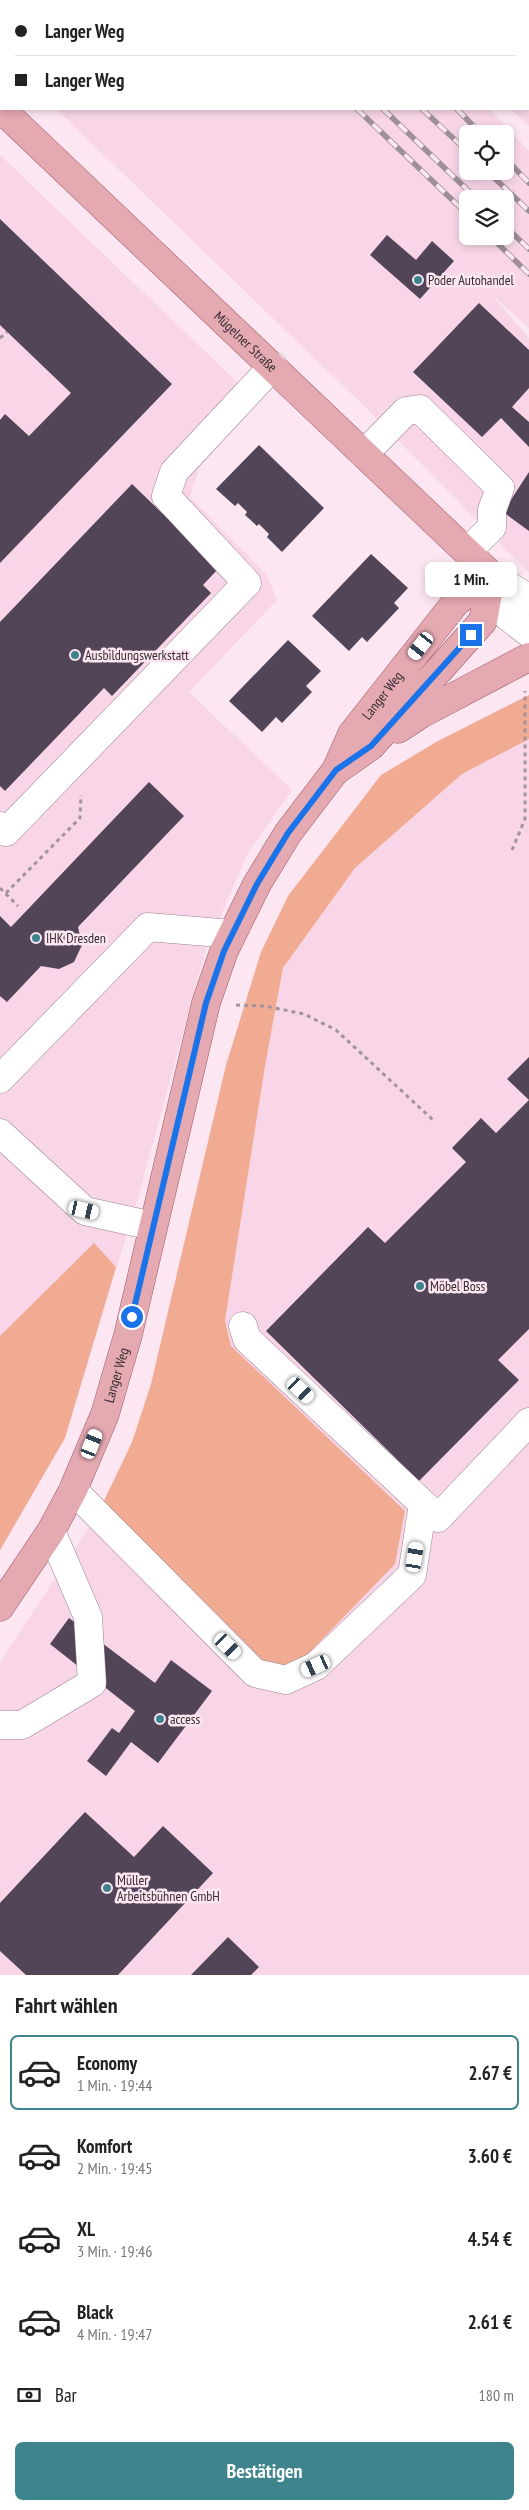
<!DOCTYPE html>
<html lang="de">
<meta charset="utf-8">
<style>
:root{--surface:#fff;--page:#f6f6f6;--text:#222;--muted:#767676;--line:#e0e0e0;--accent:#3d848d}
body{margin:0;font-family:"PT Sans Narrow",sans-serif;background:var(--page);color:var(--text);height:100vh;display:flex;flex-direction:column;font-size:19px;white-space:nowrap}
*{box-sizing:border-box;margin:0}
p{font-size:16px;color:var(--muted)}
.icon{flex:none;width:28px;height:28px;fill:none;stroke:currentColor;stroke-width:2;stroke-linecap:round;stroke-linejoin:round}
.map{position:relative;height:1975px;overflow:hidden}
.side{display:flex;flex-direction:column;background:var(--surface);flex:1}
.side>*{flex:none}
.hud{position:absolute;left:0px;top:0px;width:530px;height:110px;box-shadow:0 2px 8px #0003;display:grid;align-content:center;height:110px;padding:0 15px;background:var(--surface)}
.tools{position:absolute;left:459px;top:125px;display:grid;gap:10px}
.tools a{display:grid;place-items:center;width:55px;height:55px;border-radius:8px;background:var(--surface);box-shadow:0 2px 8px #0003;font-size:25px}
.end{position:absolute;width:22px;height:22px;margin:-11px;border:6px solid #1a73e8;background:#fff;box-shadow:0 0 0 2px #fff}
.from{border-radius:50%}
.bubble{position:absolute;height:35px;border-radius:8px;background:var(--surface);box-shadow:0 2px 8px #0003;font-size:16px;font-weight:800;line-height:35px;text-align:center}
.car{position:absolute;width:15px;height:30px;margin:-15px -8px;border-radius:6px;box-shadow:0 0 4px 1px #0007;background:linear-gradient(#fff 24%,#345 0 40%,#fff 0 76%,#345 0 86%,#fff 0)}
.hud b{display:flex;align-items:center;gap:18px;height:48px;font-size:19px}
.hud b+b{border-top:1px solid var(--line)}
.hud i{width:12px;height:12px;background:var(--text)}
ul{padding:0;list-style:none}
li{display:flex;align-items:center;gap:15px;height:75px;margin:0 10px 8px;padding:0 5px;border:2px solid transparent;border-radius:8px}
li div{flex:1}
li b{display:block;font-size:19px}
li em{font-style:normal;font-weight:800}
li.selected{border-color:var(--accent)}
li>.icon{width:45px;height:45px;stroke-width:1.5}
h2{padding:0 15px;font-size:22px;line-height:60px}
.pay{display:flex;align-items:center;gap:12px;height:55px;padding:0 15px;font-size:19px}
.pay p{margin-inline-start:auto}
.primary-button{display:flex;gap:10px;margin-top:auto;padding:10px 15px}
.primary-button a{flex:1;height:58px;border-radius:8px;background:var(--accent);color:#fff;font-size:20px;font-weight:800;line-height:58px;text-align:center}
.map>svg:first-child{display:block}
</style>
<div class="map">
<svg width="529" height="1975" viewBox="0 0 529 1975">
<rect width="100%" height="100%" fill="#fce6f2"/>
<!-- built -->
<g fill="#f8d6e8" fill-rule="evenodd">
<path d="M0,0h385l2,1h-386v54z"/>
<path d="M417,0h112v126l-19,-17h19v-108z"/>
<path d="M56,109h433l40,42v177l-38,-34 38,44v235l-164,-166zM468,134h37v37h-37zM468,199h37v37h-37z"/>
<path d="M0,155l258,247 -59,66 -9,29 77,78 10,25 -88,92 103,98 -44,63 -43,99 -64,235 -76,251 -65,112z"/>
<path d="M529,739v1236h-529v-313l225,-341 40,-255 18,-98 72,-100 107,-94z"/>
</g>
<!-- green -->
<g fill="#f2ab93">
<path d="M529,695v44l-67,35 -107,94 -72,100 -18,98 -40,255 6,25 174,165 -10,53 -90,93 -21,9 -19,-3 -163,-158 30,-63 19,-58 75,-319 35,-113 27,-56 93,-121 57,-34z"/>
<path d="M94,1243l22,24 -51,171 -65,112v-214z"/>
</g>
<!-- building -->
<g fill="#524557">
<path d="M0,219l172,165 -172,179v-143l5,-6 24,22 42,-43 -71,-68z"/>
<path d="M387,235l29,25 16,-19 22,20 -34,38 -50,-44z"/>
<path d="M479,303l50,47v38l-17,19 17,15v25l-28,-29 -19,19 -69,-65z"/>
<path d="M259,445l65,63 -42,44 -15,-15 2,-3 -10,-10 -2,2 -12,-11 2,-3 -9,-9 -3,3 -19,-17z"/>
<path d="M529,472v59l-26,-19z"/>
<path d="M132,484l87,84 -16,17 8,8 -99,103 -8,-8 -99,103 -5,-5v-164z"/>
<path d="M371,554l37,34 -14,15 5,5 -32,34 -5,-5 -13,14 -37,-35z"/>
<path d="M288,640l33,31 -15,15 6,6 -30,31 -6,-6 -14,15 -33,-31z"/>
<path d="M149,782l35,34 -106,111 4,18 -8,17 -15,7 -18,-3 -34,36 -7,-6v-80l11,11z"/>
<path d="M529,1057v272l-31,31 21,20 -100,101 -153,-150 102,-104 17,16 81,-81 -14,-14 29,-30 15,15 33,-33 -22,-21z"/>
<path d="M69,1618l86,65 16,-23 41,31 -54,72 -27,-21 -25,34 -19,-15 25,-33 7,5 16,-22 -85,-67z"/>
<path d="M85,1812l49,45 29,-31 50,47 -95,102h-92l-26,-24v-48z"/>
<path d="M228,1937l31,30 -8,8h-60z"/>
</g>
<g fill="none" stroke-linecap="round" stroke-linejoin="round">
<defs>
<g id="minor">
<path d="M364,454l42,-43 14,-2 80,79 -8,22v17l-25,25"/>
<path d="M491,575l15,40 23,18"/>
<path d="M491,575l29,18 9,8"/>
<path d="M0,826l6,6 241,-249 -81,-87 8,-24 99,-106"/>
<path d="M0,1079l148,-152 84,7"/>
<path d="M0,1133l85,78 68,15"/>
<path d="M243,1326l4,13 191,179 91,-96"/>
<path d="M73,1490l182,183 31,7 30,-14 96,-91 11,-71"/>
<path d="M0,1725h22l70,-42 -4,-66 -37,-86"/>
</g>
<g id="major">
<path id="s1" d="M0,108l491,467"/>
<path d="M398,729l23,-15 108,-57"/>
<path d="M337,770l34,-24 112,-125 8,-46"/>
<path id="s2" d="M0,1607l51,-76 22,-41 32,-76 23,-79 78,-332 18,-52 33,-67 31,-51 48,-63 16,-36 104,-132 35,-27"/>
</g>
</defs>
<!-- minor casing -->
<use href="#minor" stroke="#9a828f" stroke-width="29"/>
<!-- major casing -->
<use href="#major" stroke="#9d5863" stroke-width="29"/>
<!-- path -->
<g stroke="#a3939c" stroke-width="3" stroke-dasharray="4 4" stroke-linecap="butt">
<path d="M0,338l7,-6"/>
<path d="M512,850l13,-31v-128"/>
<path d="M0,888l18,18"/>
<path d="M6,893l74,-75 1,-23"/>
<path d="M236,1005l29,1 39,8 32,16 97,90"/>
</g>
<!-- minor -->
<use href="#minor" stroke="#fff" stroke-width="28"/>
<!-- major -->
<use href="#major" stroke="#e5a9b2" stroke-width="28"/>
<defs>
<g id="rail">
<path d="M245,0l1,1"/>
<path d="M270,0l2,1"/>
<path d="M308,0l1,1"/>
<path d="M353,0l1,1"/>
<path d="M357,109l111,106"/>
<path d="M383,109l94,90"/>
<path d="M422,109l46,43"/>
<path d="M457,109l24,25"/>
<path d="M505,158l24,25"/>
<path d="M487,171l42,40"/>
<path d="M505,226l24,23"/>
<path d="M490,236l39,38"/>
</g>
</defs>
<!-- rail casing -->
<use href="#rail" stroke="#9f8f98" stroke-width="5.5"/>
<!-- rail -->
<use href="#rail" stroke="#fce6f2" stroke-width="4" stroke-dasharray="11" stroke-linecap="butt"/>
</g>
<g fill="none" stroke-linecap="round" stroke-linejoin="round">
<!-- route -->
<path stroke="#1a73e8" stroke-width="6" d="M132,1317l74,-314 18,-52 33,-67 31,-51 48,-63 35,-24 100,-111"/>
</g>
<!-- markers -->
<g fill="#3d848d" stroke="#fce6f2" stroke-width="2">
<circle cx="418" cy="280" r="5"/>
<circle cx="75" cy="655" r="5"/>
<circle cx="36" cy="938" r="5"/>
<circle cx="420" cy="1286" r="5"/>
<circle cx="160" cy="1719" r="5"/>
<circle cx="107" cy="1888" r="5"/>
</g>
<g text-anchor="middle" stroke-width="5" stroke-linejoin="round" paint-order="stroke">
<!-- poi labels -->
<g font-size="14" fill="#372d32" stroke="#fce6f2" text-anchor="start">
<text x="428" y="285">Poder Autohandel</text>
<text x="85" y="660">Ausbildungswerkstatt</text>
<text x="46" y="943">IHK Dresden</text>
<text x="430" y="1291">Möbel Boss</text>
<text x="170" y="1724">access</text>
<text x="117" y="1885">Müller<tspan x="117" dy="16">Arbeitsbühnen GmbH</tspan></text>
</g>
<!-- street labels -->
<g font-size="14" fill="#372d32" stroke="#fce6f2">
<text dy="5" stroke="none"><textPath href="#s1" startOffset="339">Mügelner Straße</textPath></text>
<text dy="5" stroke="none"><textPath href="#s2" startOffset="1001">Langer Weg</textPath></text>
<text dy="5" stroke="none"><textPath href="#s2" startOffset="261">Langer Weg</textPath></text>
</g>
</g>
</svg>
<div class="tools">
<a><svg class="icon" aria-label="locate" viewBox="0 0 24 24"><circle cx="12" cy="12" r="6"/><path d="M12 2v4M12 18v4M2 12h4M18 12h4"/></svg></a>
<a><svg class="icon" aria-label="layers" viewBox="0 0 24 24"><path d="M12 4l9 5-9 5-9-5zM3 14l9 5 9-5"/></svg></a>
</div>
<i class="end from" style="left:132px;top:1317px"></i>
<i class="end" style="left:471px;top:635px"></i>
<div class="bubble" style="left:425px;top:562px;width:92px">1 Min.</div>
<i class="car" style="left:421px;top:646px;rotate:218deg"></i>
<i class="car" style="left:84px;top:1210px;rotate:103deg"></i>
<i class="car" style="left:301px;top:1390px;rotate:133deg"></i>
<i class="car" style="left:92px;top:1444px;rotate:22deg"></i>
<i class="car" style="left:415px;top:1557px;rotate:9deg"></i>
<i class="car" style="left:228px;top:1646px;rotate:135deg"></i>
<i class="car" style="left:316px;top:1666px;rotate:246deg"></i>
<div class="hud">
<b><i class="from"></i>Langer Weg</b>
<b><i></i>Langer Weg</b>
</div>
</div>
<section class="side">
<h2>Fahrt wählen</h2>
<ul>
<li class="selected"><svg class="icon" aria-label="car" viewBox="0 0 24 24"><path d="M5 17H2v-5l4-1 3-4h7l3 4 3 1v5h-3M9 17h6M6 11h13"/><circle cx="7" cy="17" r="2"/><circle cx="17" cy="17" r="2"/></svg><div><b>Economy</b><p>1 Min. · 19:44</p></div><em>2.67 €</em></li>
<li><svg class="icon" aria-label="car" viewBox="0 0 24 24"><path d="M5 17H2v-5l4-1 3-4h7l3 4 3 1v5h-3M9 17h6M6 11h13"/><circle cx="7" cy="17" r="2"/><circle cx="17" cy="17" r="2"/></svg><div><b>Komfort</b><p>2 Min. · 19:45</p></div><em>3.60 €</em></li>
<li><svg class="icon" aria-label="car" viewBox="0 0 24 24"><path d="M5 17H2v-5l4-1 3-4h7l3 4 3 1v5h-3M9 17h6M6 11h13"/><circle cx="7" cy="17" r="2"/><circle cx="17" cy="17" r="2"/></svg><div><b>XL</b><p>3 Min. · 19:46</p></div><em>4.54 €</em></li>
<li><svg class="icon" aria-label="car" viewBox="0 0 24 24"><path d="M5 17H2v-5l4-1 3-4h7l3 4 3 1v5h-3M9 17h6M6 11h13"/><circle cx="7" cy="17" r="2"/><circle cx="17" cy="17" r="2"/></svg><div><b>Black</b><p>4 Min. · 19:47</p></div><em>2.61 €</em></li>
</ul>
<div class="pay"><svg class="icon" aria-label="cash" viewBox="0 0 24 24"><path d="M3 7h18v10H3z"/><circle cx="12" cy="12" r="2"/></svg>Bar<p>180 m</p></div>
<div class="primary-button"><a>Bestätigen</a></div>
</section>
